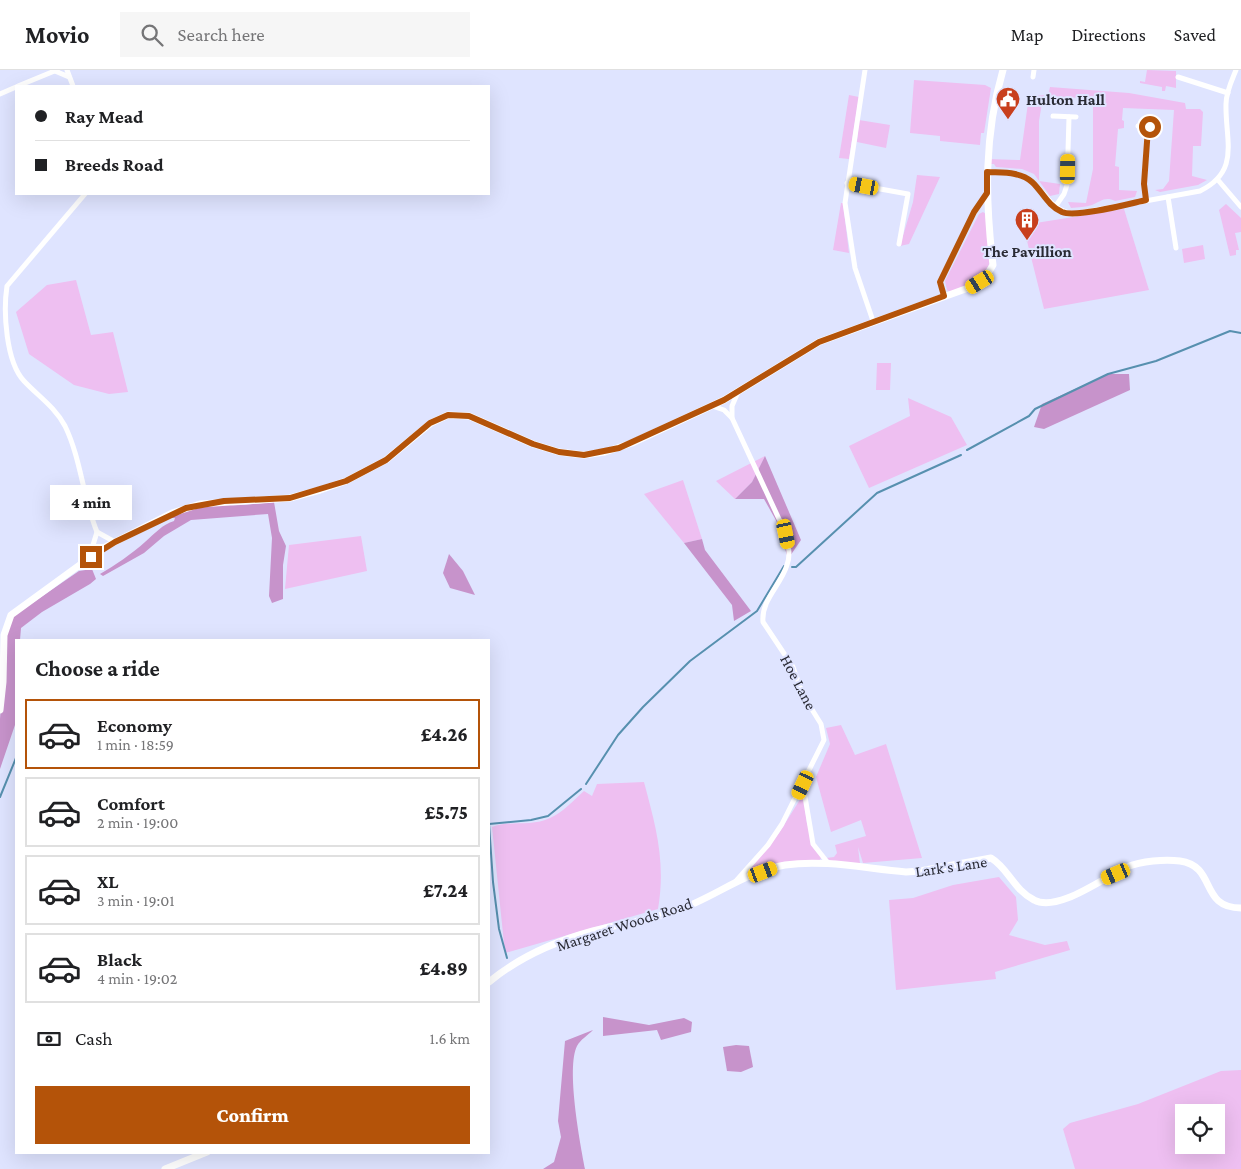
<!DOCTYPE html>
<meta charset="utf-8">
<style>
:root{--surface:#fff;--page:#f6f6f6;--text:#202124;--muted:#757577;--line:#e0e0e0;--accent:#b45309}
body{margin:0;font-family:"Crimson Pro",serif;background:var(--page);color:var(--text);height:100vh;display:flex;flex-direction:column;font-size:19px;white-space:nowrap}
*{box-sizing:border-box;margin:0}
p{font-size:16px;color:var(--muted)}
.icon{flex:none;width:28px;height:28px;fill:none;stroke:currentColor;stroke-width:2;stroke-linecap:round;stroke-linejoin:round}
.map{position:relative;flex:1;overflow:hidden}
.drawer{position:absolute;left:15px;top:569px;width:475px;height:515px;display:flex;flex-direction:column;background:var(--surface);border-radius:0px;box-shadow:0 5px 20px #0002}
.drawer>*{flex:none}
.hud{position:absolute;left:15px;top:15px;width:475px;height:110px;border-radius:0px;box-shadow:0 5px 20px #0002;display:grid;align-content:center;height:110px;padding:0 20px;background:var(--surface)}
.fabs{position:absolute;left:1175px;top:1034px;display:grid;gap:10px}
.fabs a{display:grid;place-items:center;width:50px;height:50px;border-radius:0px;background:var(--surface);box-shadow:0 5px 20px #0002;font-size:25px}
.end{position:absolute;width:22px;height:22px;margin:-11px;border:6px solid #b45309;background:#fff;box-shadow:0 0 0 2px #fff}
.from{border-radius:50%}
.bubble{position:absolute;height:35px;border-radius:0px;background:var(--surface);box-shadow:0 5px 20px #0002;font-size:16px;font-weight:800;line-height:35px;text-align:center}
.car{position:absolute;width:15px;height:30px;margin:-15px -8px;border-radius:6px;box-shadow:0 0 4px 1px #0007;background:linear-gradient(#f5c518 24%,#345 0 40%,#f5c518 0 76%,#345 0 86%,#f5c518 0)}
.hud b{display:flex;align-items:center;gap:18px;height:48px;font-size:19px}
.hud b+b{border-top:1px solid var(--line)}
.hud i{width:12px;height:12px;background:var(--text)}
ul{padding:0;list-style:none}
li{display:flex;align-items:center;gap:15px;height:70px;margin:0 10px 8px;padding:0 10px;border:2px solid var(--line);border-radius:0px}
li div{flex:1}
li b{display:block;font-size:19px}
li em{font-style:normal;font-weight:800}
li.on{border-color:var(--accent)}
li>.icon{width:45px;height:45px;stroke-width:1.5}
h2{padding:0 20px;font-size:22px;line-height:60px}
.pay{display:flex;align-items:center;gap:12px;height:55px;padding:0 20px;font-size:19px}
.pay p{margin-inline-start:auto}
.cta{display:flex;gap:10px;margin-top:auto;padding:10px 20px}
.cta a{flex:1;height:58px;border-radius:0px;background:var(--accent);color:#fff;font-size:20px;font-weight:800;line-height:58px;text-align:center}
header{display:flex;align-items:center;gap:30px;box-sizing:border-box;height:70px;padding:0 25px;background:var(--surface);border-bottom:1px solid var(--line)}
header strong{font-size:24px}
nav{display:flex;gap:28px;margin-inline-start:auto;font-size:18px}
.search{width:350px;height:45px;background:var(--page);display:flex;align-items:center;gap:12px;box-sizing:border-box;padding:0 18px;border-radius:0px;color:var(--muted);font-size:19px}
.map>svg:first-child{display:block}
</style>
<header>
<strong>Movio</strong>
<div class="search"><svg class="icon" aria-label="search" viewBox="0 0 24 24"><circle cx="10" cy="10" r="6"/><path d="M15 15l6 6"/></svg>Search here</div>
<nav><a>Map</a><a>Directions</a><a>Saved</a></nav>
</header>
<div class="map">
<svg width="1241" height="1099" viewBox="0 0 1241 1099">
<rect width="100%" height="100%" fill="#dfe4ff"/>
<!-- green -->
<g fill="#eebff1" fill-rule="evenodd">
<path d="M1147,0l29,1v17l-10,-2 -1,5h-3v-4l-22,-4v-2l5,1z"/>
<path d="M914,10l71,5 6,3 -7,45h-3l-1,12 -40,-4v-5l-30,-3z"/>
<path d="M1050,17l79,6 56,10 1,6h14l3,3 -2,34h-8l-1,30 15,4 -9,5 -38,7 -5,-2 8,-1 6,-8 5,-71 -51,-2 -1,12 2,1v7l-6,1 -3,37 4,1v23l18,1 -2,6 -20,4c-10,-5 -15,1 -23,4 -6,2 -14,2 -21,3l-3,-6 18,1 7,-34v-71l-50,-1 -4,24v60l21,3 -1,10 -9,2 -16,-22 -12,-5 -26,-2 -2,-3h-6v-5l32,1 9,-64 19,-1z"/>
<path d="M849,25l10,2 -10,62 -10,-1z"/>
<path d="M859,50l31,5 -4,23 -29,-6z"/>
<path d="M917,105l23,2 -31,67 -9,2 13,-44z"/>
<path d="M841,133h2l6,50 -16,-3z"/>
<path d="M1226,134l15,14v14l-6,1 4,17h-3v5l-6,1 -10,-42 -1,-4z"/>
<path d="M1124,139l25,81 -105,19 -21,-84z"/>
<path d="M983,142l4,3 4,46 -10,18 -31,13 -3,-2 -2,-9 34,-67z"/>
<path d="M1203,175l2,14 -21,4 -2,-14z"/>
<path d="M76,210l15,55 22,-3 15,60 -19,2 -35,-9 -45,-31 -13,-42 31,-27z"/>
<path d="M877,293h14l-1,27h-14z"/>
<path d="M908,328l43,19 16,28 -98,43 -20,-42 61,-30z"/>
<path d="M765,386l-13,26 -17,17 -19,-18z"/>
<path d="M683,410l19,59 -18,4 -40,-49z"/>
<path d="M361,466l6,35 -82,18 4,-44z"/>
<path d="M841,655l14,30 31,-11 36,114 -59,5 -5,-16 2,17 -29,-3 -5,-3 8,-1 3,-4 -2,-8 31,-9 -5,-16 -30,12 -15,-55 14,-33 -4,-16z"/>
<path d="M644,712c12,45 22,80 14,127l-153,44 -13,-126c18,-7 40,0 58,-9 12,-5 24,-18 34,-27l8,5 5,-12z"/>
<path d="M801,728l3,2 3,24 14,34 -2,3 -70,13 -1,-3 31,-38z"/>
<path d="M999,807l17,20 2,23 -9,15 36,10 22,-4 3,9 -75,22 1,7 -100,11 -7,-90 24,-2 40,-13z"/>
<path d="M1241,1000v99h-166l-12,-40 7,-6 68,-19 83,-33zM1216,1042v33h-32v-33z"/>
</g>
<!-- forest -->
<g fill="#c793cb">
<path d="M1108,304h21l1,16 -86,39 -10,-2 8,-23z"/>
<path d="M765,386l36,84 -13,19 -10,-35 -14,-25h-29l17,-17z"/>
<path d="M274,432l5,29 7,15 -3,19v34l-11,4 -3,-7 3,-58 -4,-24 -77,6 -27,16 -20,17 -41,23 -3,-2c14,-8 33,-21 45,-32 9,-8 18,-18 29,-21l1,-3h-7c19,-12 41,-14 62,-13 14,1 30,-2 44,-3z"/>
<path d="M702,469l3,11 46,61 -17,10 -2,-16 -48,-62z"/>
<path d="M449,484l14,17 12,24 -25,-7 -7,-15z"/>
<path d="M92,499l4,10 -6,5 -48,28 -21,16 -1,12h-4v82l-16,47v-50l6,-81 6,-21 67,-46z"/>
<path d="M603,947l46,8 35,-7 8,4 -1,10 -30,8 -4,-10 -54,6z"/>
<path d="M593,960c-5,5 -13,10 -16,16 -11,22 3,97 8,123h-42l11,-7 7,-25 -3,-16 7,-80z"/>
<path d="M736,975l13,1 4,21 -12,5 -14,-1 -4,-24z"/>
</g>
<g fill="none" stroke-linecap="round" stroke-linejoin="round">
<!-- stream -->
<g stroke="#5790af" stroke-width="2">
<path d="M967,380l62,-34 6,-7 73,-35 48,-13 74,-30 11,2"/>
<path d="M792,497h4l81,-74 84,-38"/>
<path d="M586,714l32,-49 25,-28 47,-46 67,-50 27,-45"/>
<path d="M0,727l16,-39"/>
<path d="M489,754l4,58 6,47 8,29"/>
<path d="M489,754l42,-4 17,-4 33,-27"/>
</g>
<!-- minor -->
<g stroke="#fff" stroke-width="5">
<path d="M67,0l6,16"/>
<path d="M865,0l-20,133 10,65 18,53"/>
<path d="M55,1l14,6"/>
<path d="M1033,7l1,-7"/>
<path d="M1178,7l50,16"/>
<path d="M18,16l39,-16"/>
<path d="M0,24l16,-7"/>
<path d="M1053,46l23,1"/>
<path d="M1138,56l11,1"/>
<path d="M987,102c12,1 27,0 38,5 21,11 21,32 49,37l126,-23c41,-20 25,-51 26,-87 0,-12 6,-24 10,-34"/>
<path d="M1218,110l23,27"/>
<path d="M847,113l61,11 -9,50"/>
<path d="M85,124l-78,92c-4,26 -1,76 17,95 14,15 31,26 41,45 16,33 18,72 32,106l18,10"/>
<path d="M1168,127l8,51"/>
<path d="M1146,130l-2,-16 4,-56"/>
<path d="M1055,137l9,-13 3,-9 2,-68"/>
<path d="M944,226l-4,-14 34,-69 13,-20"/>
<path d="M712,336l12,4 8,8 54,116c2,11 5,20 1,31 -6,20 -26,35 -24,57l30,45 10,28 18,29 3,16 -42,84 -14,21 -32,36"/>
<path d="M732,348v-12l6,-14"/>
<path d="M89,488l8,-26"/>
<path d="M803,715l10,59 15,19"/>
</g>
<!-- tertiary -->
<g stroke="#fff" stroke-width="7">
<path d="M0,640l3,-28 1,-47 7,-20 92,-67 69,-35 28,-9 90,-6 30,-8 26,-9 40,-21 45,-37 17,-8 21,1 64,28 26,8 25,3 21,-3 27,-9 92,-43 95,-58 152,-55 16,-12 6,-10c-8,-67 -9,-130 10,-195"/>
<path d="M489,912c29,-24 67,-41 104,-51 29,-8 60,-11 88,-22 35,-13 66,-38 104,-44 40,-6 82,4 121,7l14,-1 71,-13c17,10 23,32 43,42 24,13 70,-23 93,-33 14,-6 38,-8 53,-6 37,5 19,47 61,47"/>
<path d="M165,1099l42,-17"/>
</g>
</g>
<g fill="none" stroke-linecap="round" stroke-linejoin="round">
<!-- route -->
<path stroke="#b45309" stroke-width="6" d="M91,487l24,-15 71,-34 38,-7 66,-3 56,-17 40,-21 44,-37 18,-8 21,1 64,28 26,8 25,3 35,-7 105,-48 95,-58 125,-46 -4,-14 34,-70 13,-19v-21c14,1 33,-1 45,10 10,9 16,24 30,30 15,6 66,-8 84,-12l-2,-16 4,-56 2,-1"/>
</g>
<!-- icons -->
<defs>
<symbol id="civic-pin" viewBox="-11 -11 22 30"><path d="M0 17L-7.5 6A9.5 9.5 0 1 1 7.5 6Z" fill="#c83f1d" stroke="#dfe4ff"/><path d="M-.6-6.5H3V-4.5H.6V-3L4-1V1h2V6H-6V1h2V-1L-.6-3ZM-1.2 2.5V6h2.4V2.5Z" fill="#fff"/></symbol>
<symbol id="building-pin" viewBox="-11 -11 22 30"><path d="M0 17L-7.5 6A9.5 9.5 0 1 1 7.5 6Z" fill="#c83f1d" stroke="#dfe4ff"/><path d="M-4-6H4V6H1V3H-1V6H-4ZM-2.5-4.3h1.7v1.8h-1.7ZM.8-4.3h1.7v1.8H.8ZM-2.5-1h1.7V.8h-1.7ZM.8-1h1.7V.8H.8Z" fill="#fff"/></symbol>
</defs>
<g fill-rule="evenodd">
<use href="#civic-pin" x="994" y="15" width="28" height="38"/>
<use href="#building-pin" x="1013" y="136" width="28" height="38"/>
</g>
<g text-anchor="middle" stroke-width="4" stroke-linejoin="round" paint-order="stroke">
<!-- poi labels -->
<g font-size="16" font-weight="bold" fill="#292a34" stroke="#dfe4ff" text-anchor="start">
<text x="1026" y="35">Hulton Hall</text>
<text x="1027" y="187" text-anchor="middle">The Pavillion</text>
</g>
<!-- street labels -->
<g font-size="16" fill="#292a34" stroke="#dfe4ff">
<text transform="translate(799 612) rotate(62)" y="6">Hoe Lane</text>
<text transform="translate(951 796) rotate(-8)" y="6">Lark's Lane</text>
<text transform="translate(624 854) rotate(-18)" y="6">Margaret Woods Road</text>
</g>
</g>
</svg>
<div class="fabs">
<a><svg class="icon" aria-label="locate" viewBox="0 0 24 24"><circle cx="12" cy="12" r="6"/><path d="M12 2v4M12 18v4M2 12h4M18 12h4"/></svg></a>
</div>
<i class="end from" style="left:1150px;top:57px"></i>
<i class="end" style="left:91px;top:487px"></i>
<div class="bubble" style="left:50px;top:415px;width:82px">4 min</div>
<i class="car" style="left:1068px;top:99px;rotate:1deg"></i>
<i class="car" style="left:864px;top:116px;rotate:281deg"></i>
<i class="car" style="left:980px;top:212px;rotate:239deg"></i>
<i class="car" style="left:786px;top:464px;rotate:168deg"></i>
<i class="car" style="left:803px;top:715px;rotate:205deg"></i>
<i class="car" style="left:763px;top:802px;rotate:69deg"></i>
<i class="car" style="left:1116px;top:804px;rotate:247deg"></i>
<div class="hud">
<b><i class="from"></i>Ray Mead</b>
<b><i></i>Breeds Road</b>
</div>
<section class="drawer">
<h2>Choose a ride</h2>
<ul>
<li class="on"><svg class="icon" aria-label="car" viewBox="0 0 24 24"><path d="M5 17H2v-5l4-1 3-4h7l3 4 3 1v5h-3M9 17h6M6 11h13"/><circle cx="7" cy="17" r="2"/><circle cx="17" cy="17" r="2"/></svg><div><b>Economy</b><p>1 min · 18:59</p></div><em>£4.26</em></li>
<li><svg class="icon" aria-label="car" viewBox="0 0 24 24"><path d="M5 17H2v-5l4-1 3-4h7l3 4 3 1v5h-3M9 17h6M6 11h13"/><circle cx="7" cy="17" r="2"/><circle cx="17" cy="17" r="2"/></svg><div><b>Comfort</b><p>2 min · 19:00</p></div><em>£5.75</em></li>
<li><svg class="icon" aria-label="car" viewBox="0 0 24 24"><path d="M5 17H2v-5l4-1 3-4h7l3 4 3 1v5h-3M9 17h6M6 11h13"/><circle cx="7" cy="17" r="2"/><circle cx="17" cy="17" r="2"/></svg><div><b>XL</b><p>3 min · 19:01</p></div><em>£7.24</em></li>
<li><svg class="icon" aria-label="car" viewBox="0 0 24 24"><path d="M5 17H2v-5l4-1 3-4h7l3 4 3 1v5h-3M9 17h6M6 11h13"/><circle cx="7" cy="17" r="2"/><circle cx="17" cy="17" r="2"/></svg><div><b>Black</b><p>4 min · 19:02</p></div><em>£4.89</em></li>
</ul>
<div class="pay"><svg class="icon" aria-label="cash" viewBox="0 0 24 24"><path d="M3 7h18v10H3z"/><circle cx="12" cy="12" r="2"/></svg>Cash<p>1.6 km</p></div>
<div class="cta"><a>Confirm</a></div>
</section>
</div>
